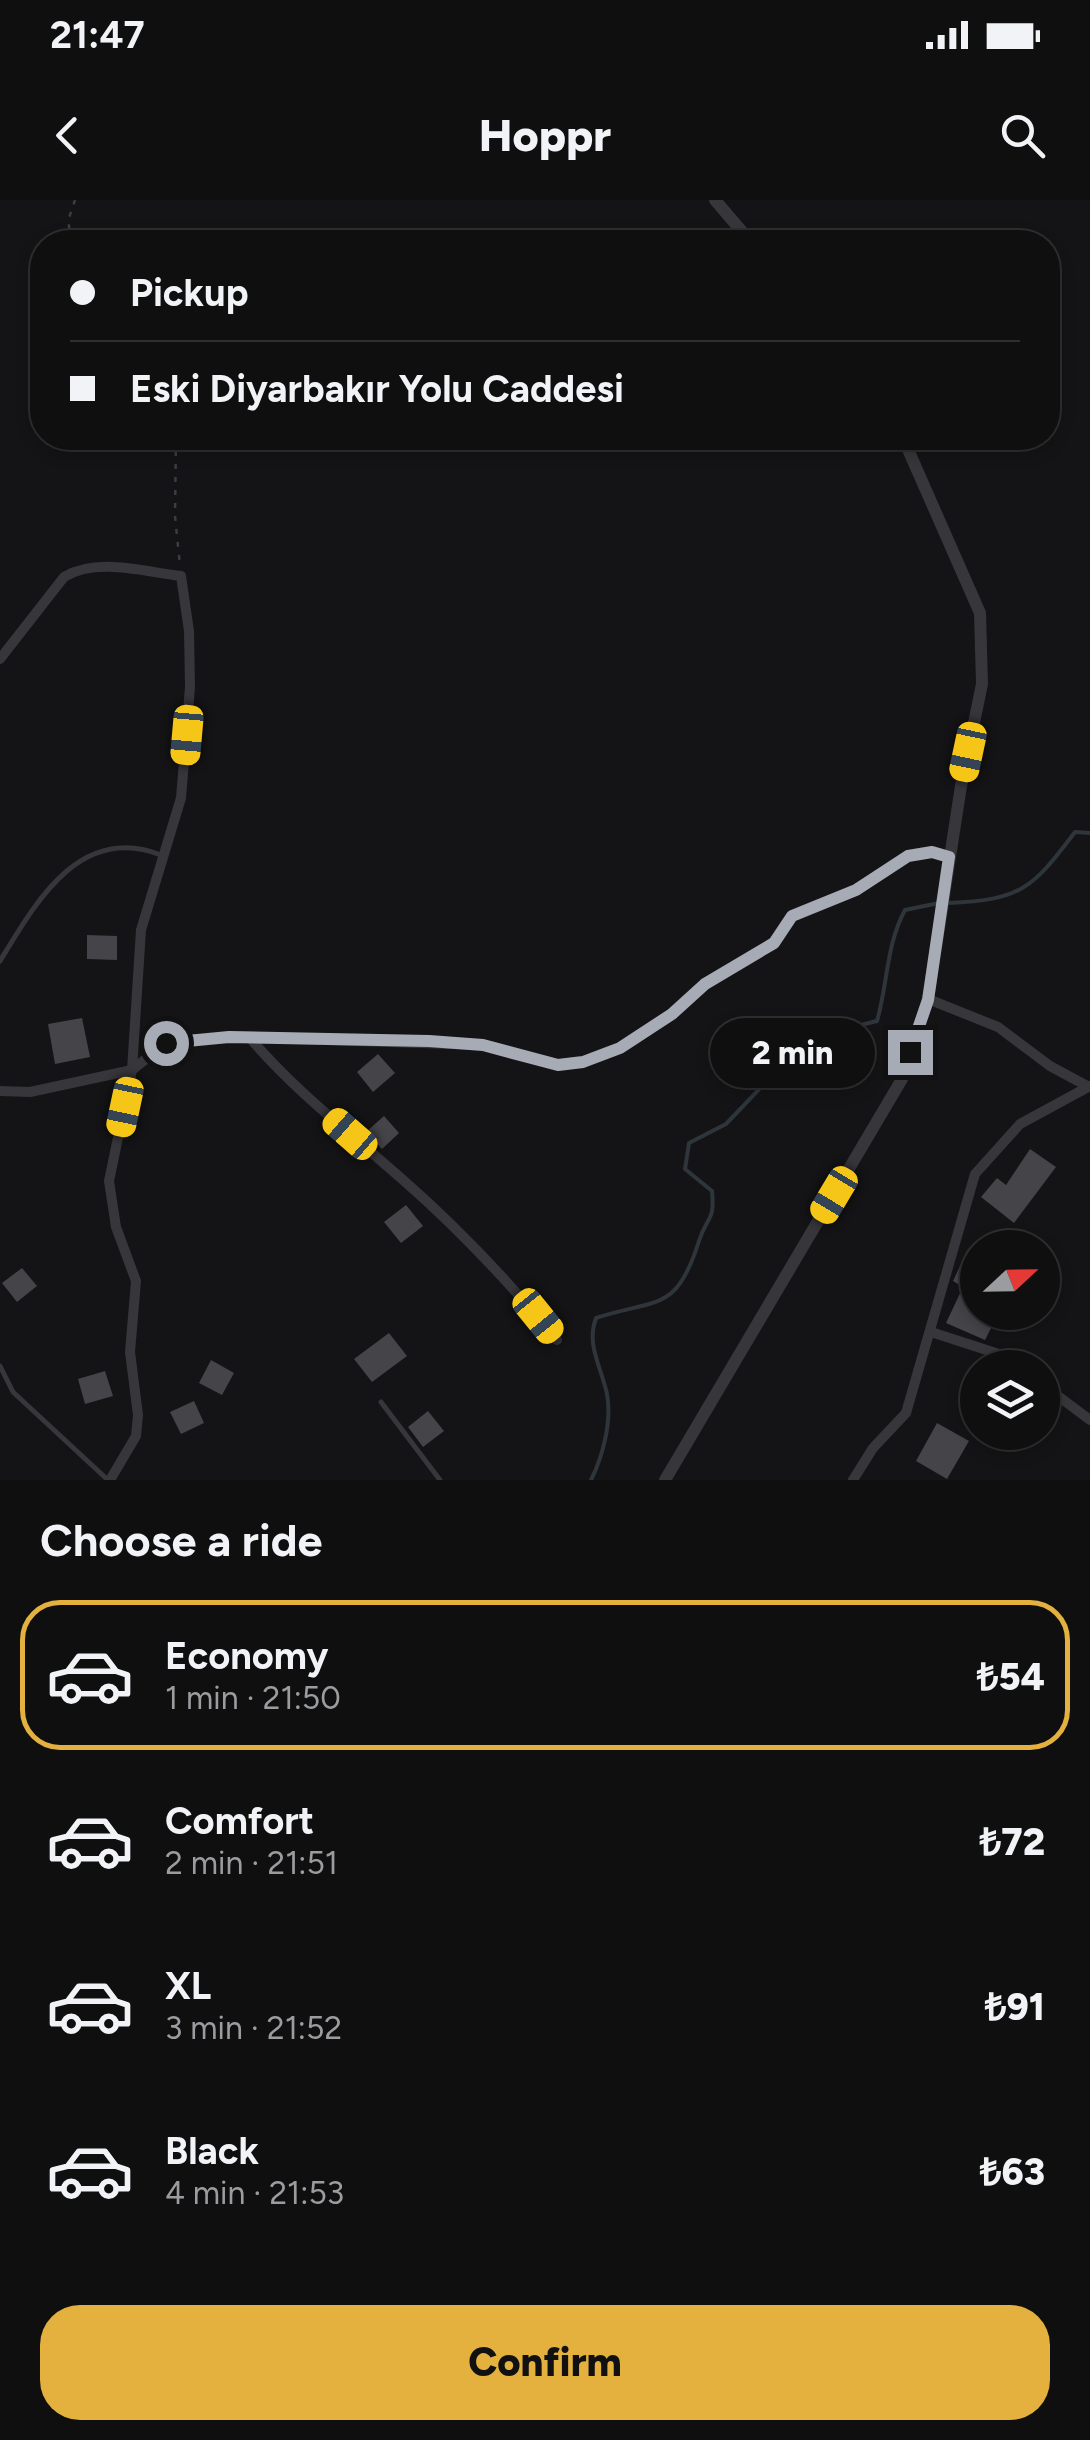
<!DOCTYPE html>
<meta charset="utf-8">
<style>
:root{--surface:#0f0f10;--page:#181819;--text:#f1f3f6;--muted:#9b9c9f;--line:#2f2f30;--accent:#e4b03e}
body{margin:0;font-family:Figtree,sans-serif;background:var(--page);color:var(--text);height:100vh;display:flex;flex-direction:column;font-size:38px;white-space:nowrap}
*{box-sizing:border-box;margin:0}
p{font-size:32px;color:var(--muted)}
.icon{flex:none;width:55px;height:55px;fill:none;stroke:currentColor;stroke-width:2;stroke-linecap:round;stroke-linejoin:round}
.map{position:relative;height:1280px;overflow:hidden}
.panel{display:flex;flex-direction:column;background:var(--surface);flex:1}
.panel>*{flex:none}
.hud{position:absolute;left:30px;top:30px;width:1030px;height:220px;border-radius:40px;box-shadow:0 5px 15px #0003,0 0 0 2px var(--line);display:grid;align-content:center;height:220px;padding:0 40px;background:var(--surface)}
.needle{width:65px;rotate:68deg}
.buttons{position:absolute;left:960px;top:1030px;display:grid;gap:20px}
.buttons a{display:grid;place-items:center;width:100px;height:100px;border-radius:50%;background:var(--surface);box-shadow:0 5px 15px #0003,0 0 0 2px var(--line);font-size:50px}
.end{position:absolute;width:45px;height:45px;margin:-22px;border:12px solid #a7abb5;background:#111;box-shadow:0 0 0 5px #111}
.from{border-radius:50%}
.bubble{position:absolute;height:70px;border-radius:35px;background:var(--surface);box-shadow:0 5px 15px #0003,0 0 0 2px var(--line);font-size:32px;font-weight:800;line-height:70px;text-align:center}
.car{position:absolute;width:30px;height:60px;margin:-30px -15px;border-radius:12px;box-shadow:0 0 8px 2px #0007;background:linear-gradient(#f5c518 24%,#345 0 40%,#f5c518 0 76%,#345 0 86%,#f5c518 0)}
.hud b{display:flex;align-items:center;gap:35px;height:95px;font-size:38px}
.hud b+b{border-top:2px solid var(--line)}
.hud i{width:25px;height:25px;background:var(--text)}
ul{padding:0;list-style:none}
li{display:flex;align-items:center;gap:30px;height:150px;margin:0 20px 15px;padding:0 20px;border:5px solid transparent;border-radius:40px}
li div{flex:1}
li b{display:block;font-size:38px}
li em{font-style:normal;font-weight:800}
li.on{border-color:var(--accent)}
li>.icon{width:90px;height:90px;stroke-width:1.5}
h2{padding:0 40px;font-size:45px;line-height:120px}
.primary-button{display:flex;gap:20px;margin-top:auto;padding:20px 40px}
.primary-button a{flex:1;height:115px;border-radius:40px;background:var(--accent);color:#111;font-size:40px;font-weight:800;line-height:115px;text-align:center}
.status{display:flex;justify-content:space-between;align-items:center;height:70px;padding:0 50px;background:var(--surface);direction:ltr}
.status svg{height:28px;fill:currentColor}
header{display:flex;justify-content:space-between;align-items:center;height:130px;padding:0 40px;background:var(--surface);font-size:45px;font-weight:800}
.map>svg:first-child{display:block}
</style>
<div class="status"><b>21:47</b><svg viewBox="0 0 49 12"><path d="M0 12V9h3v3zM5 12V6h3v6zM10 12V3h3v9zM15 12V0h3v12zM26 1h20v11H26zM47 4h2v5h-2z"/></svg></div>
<header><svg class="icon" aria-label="back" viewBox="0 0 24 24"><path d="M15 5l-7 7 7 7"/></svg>Hoppr<svg class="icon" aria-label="search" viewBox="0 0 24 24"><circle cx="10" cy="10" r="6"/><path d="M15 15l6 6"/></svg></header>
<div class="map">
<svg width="1090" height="1280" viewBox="0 0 1090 1280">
<rect width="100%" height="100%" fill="#141416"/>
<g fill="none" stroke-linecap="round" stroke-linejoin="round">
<!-- stream -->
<g stroke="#2e353b" stroke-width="4">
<path d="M948,703c73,-3 84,-14 127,-71l15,1"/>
<path d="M591,1280c12,-24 21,-59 16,-86 -6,-28 -21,-49 -11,-76 61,-20 80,-4 103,-77 8,-26 16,-18 13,-50l-27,-22 4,-26 37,-19 41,-43 33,-18 25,-24 20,-10 32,-8c11,-38 9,-76 28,-111l34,-7"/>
</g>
</g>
<!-- building -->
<g fill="#444449">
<path d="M87,735l30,1v24l-30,-1z"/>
<path d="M82,818l8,39 -35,7 -7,-40z"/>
<path d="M378,854l17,19 -22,19 -16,-20z"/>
<path d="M384,916l15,17 -17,16 -16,-17z"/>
<path d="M1030,949l26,18 -42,56 -33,-26 16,-19 9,7z"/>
<path d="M406,1005l17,21 -22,17 -17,-21z"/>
<path d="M968,1049l10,5v34l-10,19 27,13 -10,20 -39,-17 17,-36 -10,-6z"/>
<path d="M22,1068l15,18 -20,16 -15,-19z"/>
<path d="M389,1133l18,23 -35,26 -18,-23z"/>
<path d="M211,1160l23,13 -12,22 -23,-12z"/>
<path d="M105,1171l8,25 -28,8 -7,-25z"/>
<path d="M194,1201l10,22 -23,11 -11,-22z"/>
<path d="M428,1211l16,20 -21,16 -15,-20z"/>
<path d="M937,1223l32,18 -22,38 -31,-18z"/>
</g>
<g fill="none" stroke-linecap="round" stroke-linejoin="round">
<!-- path -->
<g stroke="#3c3d42" stroke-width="2.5" stroke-dasharray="5 8" stroke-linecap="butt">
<path d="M72,42l-4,-21 7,-21"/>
<path d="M176,238l-1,78 5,50"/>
</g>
<!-- service -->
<g stroke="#36363b" stroke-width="5">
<path d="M0,761c36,-59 80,-138 161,-106"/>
<path d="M0,1166l13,26 95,88"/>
<path d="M381,1202l59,78"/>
</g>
<!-- minor -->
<g stroke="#36363b" stroke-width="10">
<path d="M0,459l64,-82c33,-20 81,-5 117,-1l8,55 1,56 -9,111 -40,132 -9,140 -23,111 7,46 20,54 -6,71 8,63 -2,21 -26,44"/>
<path d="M928,799l70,28 52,39 39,21"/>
<path d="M250,838c45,53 100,95 152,141 56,49 108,104 155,161"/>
<path d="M0,891l30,1 102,-22 34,-27 63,-6 254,8 75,20 25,-3 37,-14 52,-34 33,-30 69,-41 19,-28 62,-25 53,-34 24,-4 17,5"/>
<path d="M931,1132l74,24 15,12"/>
<path d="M1042,1184l48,36"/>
<path d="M853,1280l20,-32 33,-35 69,-239 45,-50 70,-38"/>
</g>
<!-- tertiary -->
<g stroke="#36363b" stroke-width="12">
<path d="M715,0l36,42"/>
<path d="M665,1280l237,-401 26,-80 33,-213 21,-102 -2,-71 -77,-175"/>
</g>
</g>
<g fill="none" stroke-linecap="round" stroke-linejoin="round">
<!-- route -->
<path stroke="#a7abb5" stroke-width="12" d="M166,843l63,-6 200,4 54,4 75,20 25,-3 37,-14 52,-34 33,-30 69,-41 18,-27 64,-26 52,-34 24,-4 17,5 -21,143 -18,52"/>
</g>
</svg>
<div class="buttons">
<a><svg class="needle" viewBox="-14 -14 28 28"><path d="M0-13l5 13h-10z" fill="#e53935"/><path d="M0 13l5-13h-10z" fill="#9b9c9f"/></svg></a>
<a><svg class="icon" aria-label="layers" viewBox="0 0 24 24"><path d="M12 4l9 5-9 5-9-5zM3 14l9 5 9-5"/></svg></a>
</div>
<i class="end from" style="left:166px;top:843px"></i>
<i class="end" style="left:910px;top:852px"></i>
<div class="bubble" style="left:710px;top:818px;width:165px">2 min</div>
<i class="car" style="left:187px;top:535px;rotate:185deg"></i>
<i class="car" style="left:968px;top:552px;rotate:192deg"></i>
<i class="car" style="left:125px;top:907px;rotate:192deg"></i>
<i class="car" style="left:350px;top:934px;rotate:311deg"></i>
<i class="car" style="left:834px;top:995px;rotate:211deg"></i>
<i class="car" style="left:538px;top:1116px;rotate:141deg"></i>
<div class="hud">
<b><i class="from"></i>Pickup</b>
<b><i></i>Eski Diyarbakır Yolu Caddesi</b>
</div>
</div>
<section class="panel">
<h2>Choose a ride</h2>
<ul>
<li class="on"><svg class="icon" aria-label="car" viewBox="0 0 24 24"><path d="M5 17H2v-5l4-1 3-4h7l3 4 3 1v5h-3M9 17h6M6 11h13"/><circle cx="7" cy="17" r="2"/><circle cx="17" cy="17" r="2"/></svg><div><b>Economy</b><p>1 min · 21:50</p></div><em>₺54</em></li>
<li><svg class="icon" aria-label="car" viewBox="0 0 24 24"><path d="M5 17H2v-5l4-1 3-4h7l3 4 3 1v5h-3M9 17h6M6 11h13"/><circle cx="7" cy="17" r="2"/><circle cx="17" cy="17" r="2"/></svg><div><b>Comfort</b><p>2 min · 21:51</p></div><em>₺72</em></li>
<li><svg class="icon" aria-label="car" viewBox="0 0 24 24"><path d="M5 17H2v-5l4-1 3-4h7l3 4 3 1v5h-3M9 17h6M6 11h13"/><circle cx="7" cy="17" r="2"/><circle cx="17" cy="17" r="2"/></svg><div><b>XL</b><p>3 min · 21:52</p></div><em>₺91</em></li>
<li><svg class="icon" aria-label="car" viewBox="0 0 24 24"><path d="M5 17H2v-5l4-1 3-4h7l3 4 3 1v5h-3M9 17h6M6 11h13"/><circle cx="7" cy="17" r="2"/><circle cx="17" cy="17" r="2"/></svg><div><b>Black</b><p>4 min · 21:53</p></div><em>₺63</em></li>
</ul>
<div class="primary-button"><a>Confirm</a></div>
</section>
